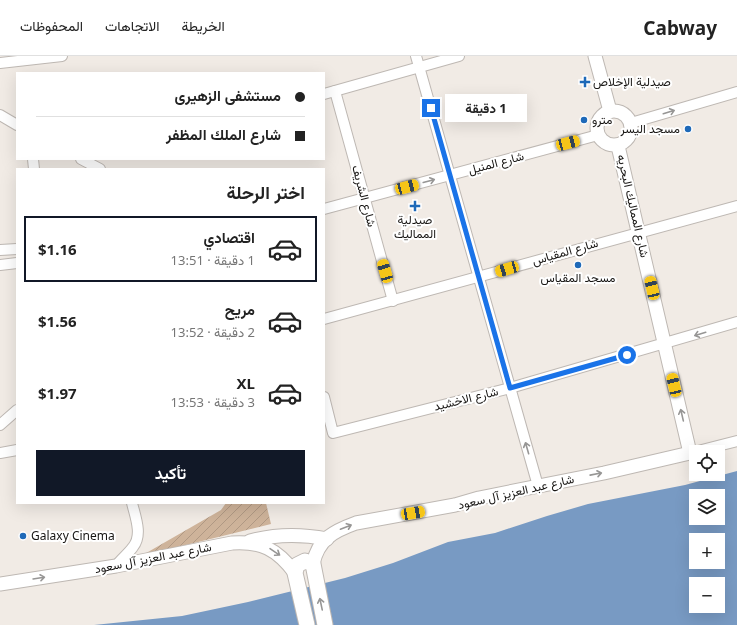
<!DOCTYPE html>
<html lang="ar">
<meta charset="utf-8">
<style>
:root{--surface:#fff;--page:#f6f6f6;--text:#222;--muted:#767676;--line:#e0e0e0;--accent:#111827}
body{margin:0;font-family:"Noto Sans",Vazirmatn,sans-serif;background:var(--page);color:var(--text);direction:rtl;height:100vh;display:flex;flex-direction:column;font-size:15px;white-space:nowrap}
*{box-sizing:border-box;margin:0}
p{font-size:13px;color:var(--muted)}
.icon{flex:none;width:22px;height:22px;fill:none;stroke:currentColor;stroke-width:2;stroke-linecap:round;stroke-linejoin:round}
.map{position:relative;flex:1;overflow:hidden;direction:ltr}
.side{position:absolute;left:16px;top:112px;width:309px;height:336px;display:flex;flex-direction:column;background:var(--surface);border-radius:0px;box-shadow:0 4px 16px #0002;direction:rtl}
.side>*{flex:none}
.banner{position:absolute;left:16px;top:16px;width:309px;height:88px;border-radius:0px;box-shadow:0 4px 16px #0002;direction:rtl;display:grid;align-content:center;height:88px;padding:0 20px;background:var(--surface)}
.controls{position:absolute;left:689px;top:389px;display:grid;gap:8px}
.controls a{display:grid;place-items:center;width:36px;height:36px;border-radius:0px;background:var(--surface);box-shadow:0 4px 16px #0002;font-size:20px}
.end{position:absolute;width:18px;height:18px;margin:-9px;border:5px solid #1a73e8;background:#fff;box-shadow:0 0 0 2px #fff}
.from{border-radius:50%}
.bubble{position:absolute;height:28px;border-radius:0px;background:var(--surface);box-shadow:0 4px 16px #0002;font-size:13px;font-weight:700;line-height:28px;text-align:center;direction:rtl}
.car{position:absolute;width:12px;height:24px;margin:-12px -6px;border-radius:5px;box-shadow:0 0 3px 1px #0007;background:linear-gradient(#f5c518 24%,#345 0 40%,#f5c518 0 76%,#345 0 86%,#f5c518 0)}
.banner b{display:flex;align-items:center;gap:14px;height:38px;font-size:15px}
.banner b+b{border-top:1px solid var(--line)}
.banner i{width:10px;height:10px;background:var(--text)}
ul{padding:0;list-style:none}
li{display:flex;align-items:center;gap:12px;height:66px;margin:0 8px 6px;padding:0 12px;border:2px solid transparent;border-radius:0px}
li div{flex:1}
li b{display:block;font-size:15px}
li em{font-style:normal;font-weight:700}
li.on{border-color:var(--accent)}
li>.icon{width:36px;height:36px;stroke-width:1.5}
h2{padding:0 20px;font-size:18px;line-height:48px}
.button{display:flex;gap:8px;margin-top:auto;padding:8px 20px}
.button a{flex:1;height:46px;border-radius:0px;background:var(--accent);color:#fff;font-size:16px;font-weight:700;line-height:46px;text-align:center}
header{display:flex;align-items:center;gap:24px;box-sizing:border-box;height:56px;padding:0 20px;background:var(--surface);border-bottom:1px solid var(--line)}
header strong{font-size:19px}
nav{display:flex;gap:22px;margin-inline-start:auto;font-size:14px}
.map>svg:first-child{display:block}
</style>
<header>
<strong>Cabway</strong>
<nav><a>الخريطة</a><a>الاتجاهات</a><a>المحفوظات</a></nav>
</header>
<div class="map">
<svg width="737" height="569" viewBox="0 0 737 569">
<defs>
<pattern id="garden-furrows" width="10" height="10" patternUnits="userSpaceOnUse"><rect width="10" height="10" fill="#ceb39a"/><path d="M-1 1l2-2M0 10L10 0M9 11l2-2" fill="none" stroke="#b09984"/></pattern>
</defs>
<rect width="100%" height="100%" fill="#f1ebe5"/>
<!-- garden -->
<path fill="url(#garden-furrows)" d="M226,447h40l5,21 -130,32 80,-46z"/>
<!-- water -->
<path fill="#789ac3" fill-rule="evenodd" d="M737,415v154h-643l88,-9 66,-14 97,-24 48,-15 55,-21 47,-9 52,-17 41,-12 97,-19zM696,440h22v22h-22zM696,484h22v22h-22zM696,528h22v22h-22z"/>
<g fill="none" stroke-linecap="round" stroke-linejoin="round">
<defs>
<g id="minor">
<path d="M416,0l122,430"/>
<path d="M0,7l62,-7"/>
<path d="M335,35l58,210"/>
<path d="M324,38l135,-38"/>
<path d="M0,59l17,10"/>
<path d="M631,67l106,-31"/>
<path d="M33,103l1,10"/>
<path d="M81,103l19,10"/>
<path d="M324,153l274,-74"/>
<path d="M0,194l17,-1"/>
<path d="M0,209l17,-2"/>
<path d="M324,263l413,-113"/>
<path d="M324,341l9,36 177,-45 227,-66"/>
<path d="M0,369l17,-15"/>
<path d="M0,397l17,-3"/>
<path d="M690,397l47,-12"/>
<path d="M116,510c5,-7 12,-12 17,-19 10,-12 2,-31 -1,-44"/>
</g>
<g id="major">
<path d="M595,0l15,55"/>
<circle cx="614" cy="72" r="17"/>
<path d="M250,485c26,-7 51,-7 77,-2"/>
<path d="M313,508c5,-25 21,-33 43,-41l99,-18 24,-7 125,-25 86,-20 -72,-307"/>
<path d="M0,528l116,-18 116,-23c29,-2 45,6 63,30"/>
</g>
<path id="highway" d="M307,569l-12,-52 2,-8 8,-4 8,3 12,61"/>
</defs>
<!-- minor casing -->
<use href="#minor" stroke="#beb8b3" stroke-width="12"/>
<!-- major casing -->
<use href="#major" stroke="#beb8b3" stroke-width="15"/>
<!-- highway casing -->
<use href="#highway" stroke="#beb8b3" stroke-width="17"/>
<!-- minor -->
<use href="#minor" stroke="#fff" stroke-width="10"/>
<!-- major -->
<use href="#major" stroke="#fff" stroke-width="13"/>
<!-- highway -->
<use href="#highway" stroke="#fff" stroke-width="15"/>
</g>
<!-- one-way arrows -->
<defs><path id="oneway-shaft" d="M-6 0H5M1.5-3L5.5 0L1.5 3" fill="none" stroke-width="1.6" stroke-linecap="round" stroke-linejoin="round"/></defs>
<g stroke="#979695">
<use href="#oneway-shaft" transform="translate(669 56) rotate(-17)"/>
<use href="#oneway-shaft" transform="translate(429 125) rotate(-15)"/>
<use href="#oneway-shaft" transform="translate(700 278) rotate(163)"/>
<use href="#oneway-shaft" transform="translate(682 359) rotate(-103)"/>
<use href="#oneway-shaft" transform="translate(527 392) rotate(-106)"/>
<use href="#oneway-shaft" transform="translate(596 418) rotate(-11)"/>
<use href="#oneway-shaft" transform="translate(346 471) rotate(-21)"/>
<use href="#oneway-shaft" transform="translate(275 496) rotate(34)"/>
<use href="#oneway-shaft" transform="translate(39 522) rotate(-9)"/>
<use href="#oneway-shaft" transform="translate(321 548) rotate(-102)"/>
</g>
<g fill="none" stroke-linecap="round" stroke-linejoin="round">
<!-- route -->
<path stroke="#1a73e8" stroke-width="5" d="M431,52l79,280 117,-33"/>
</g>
<!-- markers -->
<g fill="#1e69b8" stroke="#fff" stroke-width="1.5">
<path d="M583 20h4v4h4v4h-4v4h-4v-4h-4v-4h4z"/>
<circle cx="584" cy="64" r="4"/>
<circle cx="688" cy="73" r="4"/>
<path d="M413 144h4v4h4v4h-4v4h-4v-4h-4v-4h4z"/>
<circle cx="578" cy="209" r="4"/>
<circle cx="23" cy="480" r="4"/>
</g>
<g text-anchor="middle" stroke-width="4" stroke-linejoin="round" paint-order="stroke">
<!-- poi labels -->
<g font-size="12" fill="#171513" stroke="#fff" text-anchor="start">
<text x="593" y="30">صيدلية الإخلاص</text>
<text x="592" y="68">مترو</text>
<text x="680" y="77" text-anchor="end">مسجد اليسر</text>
<text x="415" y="168" text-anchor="middle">صيدلية<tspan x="415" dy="14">المماليك</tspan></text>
<text x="578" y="226" text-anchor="middle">مسجد المقياس</text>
<text x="31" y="484">Galaxy Cinema</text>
</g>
<!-- street labels -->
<g font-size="12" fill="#171513" stroke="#fff">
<text transform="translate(496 107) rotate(-15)" y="4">شارع المنيل</text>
<text transform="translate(364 140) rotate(75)" y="4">شارع الشريف</text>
<text transform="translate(633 150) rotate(77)" y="4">شارع المماليك البحريه</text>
<text transform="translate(565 196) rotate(-16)" y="4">شارع المقياس</text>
<text transform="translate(466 343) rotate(-14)" y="4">شارع الاخشيد</text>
<text transform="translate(516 436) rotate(-13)" y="4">شارع عبد العزيز آل سعود</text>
<text transform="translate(153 502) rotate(-11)" y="4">شارع عبد العزيز آل سعود</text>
</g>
</g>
</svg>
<div class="controls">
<a><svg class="icon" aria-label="locate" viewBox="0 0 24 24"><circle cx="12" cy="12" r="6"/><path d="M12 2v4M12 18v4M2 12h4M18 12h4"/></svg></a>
<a><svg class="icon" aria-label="layers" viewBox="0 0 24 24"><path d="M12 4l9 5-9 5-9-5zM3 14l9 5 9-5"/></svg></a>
<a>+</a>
<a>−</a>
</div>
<i class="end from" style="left:627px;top:299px"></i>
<i class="end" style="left:431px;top:52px"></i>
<div class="bubble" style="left:445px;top:38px;width:82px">1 دقيقة</div>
<i class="car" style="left:568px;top:87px;rotate:75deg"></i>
<i class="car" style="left:407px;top:131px;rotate:75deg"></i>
<i class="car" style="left:507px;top:213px;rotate:254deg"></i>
<i class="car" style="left:385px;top:215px;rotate:344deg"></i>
<i class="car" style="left:652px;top:232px;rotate:347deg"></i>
<i class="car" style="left:674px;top:329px;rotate:347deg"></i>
<i class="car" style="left:413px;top:457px;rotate:80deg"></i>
<div class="banner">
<b><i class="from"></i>مستشفى الزهيرى</b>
<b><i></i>شارع الملك المظفر</b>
</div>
<section class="side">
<h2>اختر الرحلة</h2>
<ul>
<li class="on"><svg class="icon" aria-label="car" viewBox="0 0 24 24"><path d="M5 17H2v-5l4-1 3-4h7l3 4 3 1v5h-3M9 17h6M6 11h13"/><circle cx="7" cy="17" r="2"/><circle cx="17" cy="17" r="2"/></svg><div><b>اقتصادي</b><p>1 دقيقة · 13:51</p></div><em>$1.16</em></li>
<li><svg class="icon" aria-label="car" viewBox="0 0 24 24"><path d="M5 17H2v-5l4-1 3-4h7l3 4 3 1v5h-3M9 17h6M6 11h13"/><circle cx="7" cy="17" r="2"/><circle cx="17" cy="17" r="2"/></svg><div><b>مريح</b><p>2 دقيقة · 13:52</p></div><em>$1.56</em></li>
<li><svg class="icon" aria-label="car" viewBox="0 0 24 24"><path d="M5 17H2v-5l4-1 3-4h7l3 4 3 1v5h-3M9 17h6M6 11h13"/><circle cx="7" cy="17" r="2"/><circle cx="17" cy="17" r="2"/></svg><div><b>XL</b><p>3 دقيقة · 13:53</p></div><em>$1.97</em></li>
</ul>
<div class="button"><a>تأكيد</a></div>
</section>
</div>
